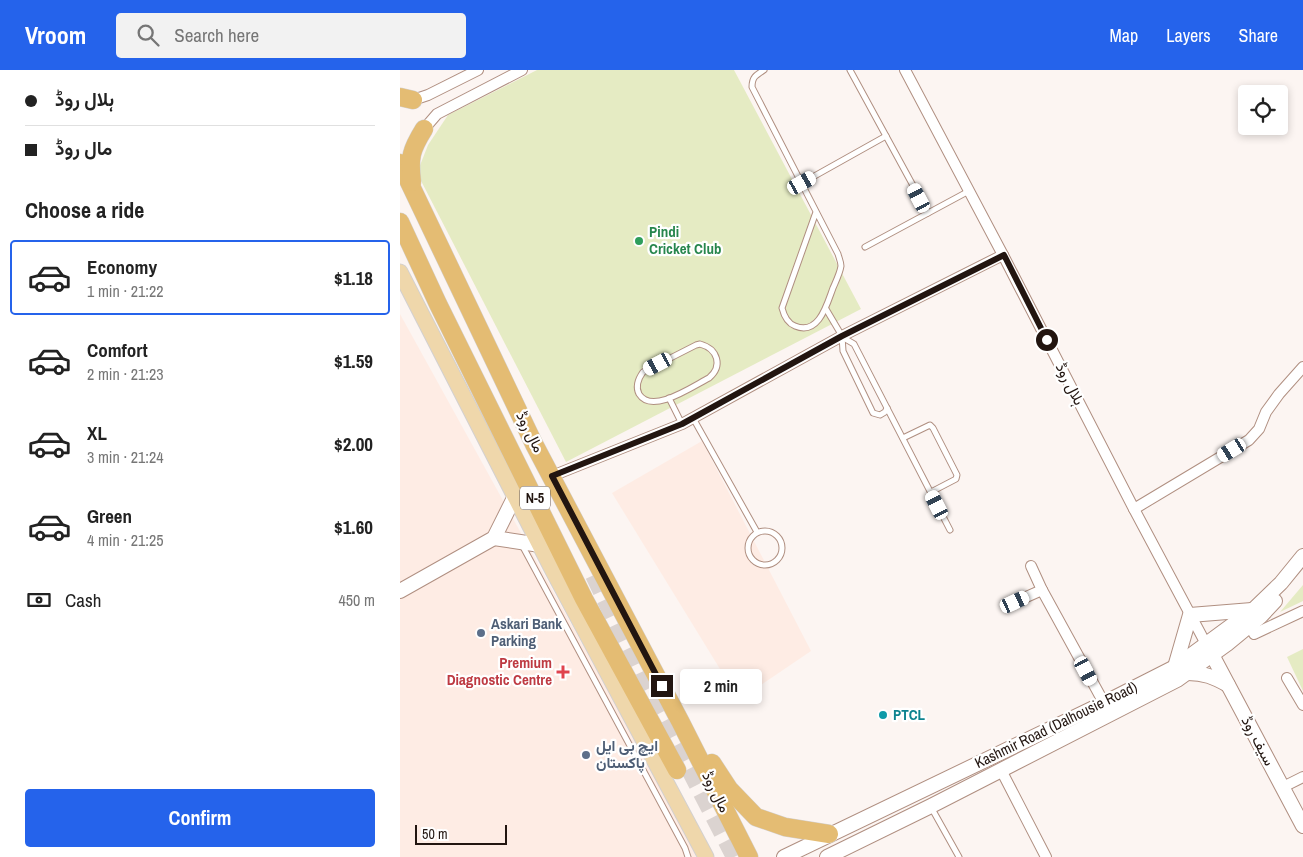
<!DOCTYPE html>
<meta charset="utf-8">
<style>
:root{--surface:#fff;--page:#f2f2f2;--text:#222;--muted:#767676;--line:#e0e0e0;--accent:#2563eb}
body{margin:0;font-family:"Archivo Narrow",Vazirmatn,sans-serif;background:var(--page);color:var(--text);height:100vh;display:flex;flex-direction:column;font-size:19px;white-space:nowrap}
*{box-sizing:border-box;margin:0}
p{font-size:16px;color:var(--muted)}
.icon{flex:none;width:28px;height:28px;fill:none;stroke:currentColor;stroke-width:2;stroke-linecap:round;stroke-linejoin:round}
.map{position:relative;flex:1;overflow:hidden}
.panel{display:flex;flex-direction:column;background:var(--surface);width:400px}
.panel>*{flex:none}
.hud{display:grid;align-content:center;height:110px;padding:0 25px;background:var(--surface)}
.buttons{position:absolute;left:838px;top:15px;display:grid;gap:10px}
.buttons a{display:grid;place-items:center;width:50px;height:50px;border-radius:5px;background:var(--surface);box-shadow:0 2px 8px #0003;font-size:25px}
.scale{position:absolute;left:15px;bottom:12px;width:92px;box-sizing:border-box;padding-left:5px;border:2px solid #221510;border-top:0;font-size:14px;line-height:18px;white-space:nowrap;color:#221510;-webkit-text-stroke:4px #fff;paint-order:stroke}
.end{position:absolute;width:22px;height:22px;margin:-11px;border:6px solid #221510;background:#fff;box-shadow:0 0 0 2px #fff}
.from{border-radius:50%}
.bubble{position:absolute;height:35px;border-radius:5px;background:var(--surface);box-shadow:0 2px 8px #0003;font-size:16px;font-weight:700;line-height:35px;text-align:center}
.car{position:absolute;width:15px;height:30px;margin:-15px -8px;border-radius:6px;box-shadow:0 0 4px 1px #0007;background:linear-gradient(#fff 24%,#345 0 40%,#fff 0 76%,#345 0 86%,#fff 0)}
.hud b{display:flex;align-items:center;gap:18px;height:48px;font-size:19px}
.hud b+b{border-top:1px solid var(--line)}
.hud i{width:12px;height:12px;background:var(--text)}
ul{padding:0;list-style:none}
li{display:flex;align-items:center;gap:15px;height:75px;margin:0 10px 8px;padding:0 15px;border:2px solid transparent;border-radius:5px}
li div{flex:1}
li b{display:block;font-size:19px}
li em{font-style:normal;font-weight:700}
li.on{border-color:var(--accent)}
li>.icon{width:45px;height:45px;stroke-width:1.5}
h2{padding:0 25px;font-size:22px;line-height:60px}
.pay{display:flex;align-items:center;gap:12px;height:55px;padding:0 25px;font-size:19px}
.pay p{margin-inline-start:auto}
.primary-button{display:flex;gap:10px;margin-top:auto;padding:10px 25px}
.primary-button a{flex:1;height:58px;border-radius:5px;background:var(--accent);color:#fff;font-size:20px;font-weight:700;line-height:58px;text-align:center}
header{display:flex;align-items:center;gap:30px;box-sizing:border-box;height:70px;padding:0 25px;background:var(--accent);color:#fff}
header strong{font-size:24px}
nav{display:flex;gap:28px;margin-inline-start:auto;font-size:18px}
.search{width:350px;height:45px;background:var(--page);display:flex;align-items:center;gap:12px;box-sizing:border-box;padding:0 18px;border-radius:5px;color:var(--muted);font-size:19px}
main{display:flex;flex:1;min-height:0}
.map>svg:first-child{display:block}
</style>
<header>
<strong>Vroom</strong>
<div class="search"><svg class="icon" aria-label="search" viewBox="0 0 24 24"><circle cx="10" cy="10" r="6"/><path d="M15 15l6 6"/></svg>Search here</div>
<nav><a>Map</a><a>Layers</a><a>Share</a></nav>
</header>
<main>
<section class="panel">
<div class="hud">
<b><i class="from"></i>ہلال روڈ</b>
<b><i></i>مال روڈ</b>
</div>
<h2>Choose a ride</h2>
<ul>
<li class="on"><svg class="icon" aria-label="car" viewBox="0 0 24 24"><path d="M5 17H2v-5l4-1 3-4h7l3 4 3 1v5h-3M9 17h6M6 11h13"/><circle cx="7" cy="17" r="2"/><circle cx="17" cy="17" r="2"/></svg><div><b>Economy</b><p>1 min · 21:22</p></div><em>$1.18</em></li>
<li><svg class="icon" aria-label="car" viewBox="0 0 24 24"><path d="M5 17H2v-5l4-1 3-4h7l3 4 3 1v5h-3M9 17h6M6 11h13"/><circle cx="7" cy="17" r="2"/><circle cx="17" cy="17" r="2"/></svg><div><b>Comfort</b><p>2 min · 21:23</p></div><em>$1.59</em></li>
<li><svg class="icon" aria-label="car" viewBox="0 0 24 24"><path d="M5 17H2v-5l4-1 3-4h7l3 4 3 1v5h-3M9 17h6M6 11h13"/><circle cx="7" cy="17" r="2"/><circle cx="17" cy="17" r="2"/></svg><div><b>XL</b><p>3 min · 21:24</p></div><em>$2.00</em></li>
<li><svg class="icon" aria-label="car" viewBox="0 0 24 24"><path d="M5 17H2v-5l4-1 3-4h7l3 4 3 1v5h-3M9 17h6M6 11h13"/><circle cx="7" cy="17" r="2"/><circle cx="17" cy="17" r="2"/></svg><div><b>Green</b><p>4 min · 21:25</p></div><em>$1.60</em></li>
</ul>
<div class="pay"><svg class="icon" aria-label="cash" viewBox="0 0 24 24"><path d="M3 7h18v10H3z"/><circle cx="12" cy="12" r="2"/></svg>Cash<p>450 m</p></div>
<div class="primary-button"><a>Confirm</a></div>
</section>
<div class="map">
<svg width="903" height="787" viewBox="0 0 903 787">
<rect width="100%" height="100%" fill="#fcf5f2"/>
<!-- built -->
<g fill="#feece4">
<path d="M0,244l300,543h-300z"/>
<path d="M302,371l109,210 -72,49 -127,-207z"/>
</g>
<!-- green -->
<g fill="#e5ebc3">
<path d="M137,0h197l127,239 -295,153 -149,-289 11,-28 20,-30z"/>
<path d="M903,515v16l-23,11z"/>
<path d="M903,579v42l-16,-34z"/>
</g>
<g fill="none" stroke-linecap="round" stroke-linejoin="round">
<!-- highway-tunnel -->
<path stroke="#dbd3d0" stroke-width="18" stroke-dasharray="18 9" stroke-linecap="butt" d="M194,505l47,100 94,182"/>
<defs>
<g id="lane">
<path d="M364,0c-8,5 -12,7 -12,17l86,167c1,4 3,8 3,12 -1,7 -5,15 -8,22 -6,16 -14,48 -38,38 -8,-3 -11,-10 -13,-18l34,-96"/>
<path d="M450,0l78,143"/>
<path d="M402,113l84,-47"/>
<path d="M465,177l104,-56"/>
<path d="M426,239l16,27 1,15 30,62 7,2 5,-3 2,-4"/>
<path d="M442,267l12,7 96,186"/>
<path d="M300,274c18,5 23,22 9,34 -16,8 -57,37 -70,16 -4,-8 -1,-15 4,-22l53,-27z"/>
<path d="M269,328l13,26"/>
<path d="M293,348l64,114"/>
<path d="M503,368l27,-13 3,3 24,47 -1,4 -25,13"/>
<circle cx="365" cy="478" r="17"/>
<path d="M122,475l163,303 3,9"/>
<path d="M531,737l28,50"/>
</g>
<g id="street">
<path d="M505,0l98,185 131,254 72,135"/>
<path d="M13,30l15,-5 50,-25"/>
<path d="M24,59l13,-15 85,-44"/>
<path d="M152,406l130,-52 160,-88 161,-81"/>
<path d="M734,439l115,-69 10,-11 7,-17 13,-18 24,-27"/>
<path d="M631,496l11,24 62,113"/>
<path d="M615,532l27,-12"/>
<path d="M854,564l49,-23"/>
<path d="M887,608l16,27"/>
<path d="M601,700l45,87"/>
<path d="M883,717l20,-10"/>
</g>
<g id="secondary">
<path d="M94,468l46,7"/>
<path d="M0,521l94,-53 21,-42"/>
<path d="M809,579l94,177"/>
<path d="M775,597l15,-52 62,-5"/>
<path d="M788,603c16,0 26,4 40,12"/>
<path d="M384,787l320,-154 71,-36 79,-58 27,-26 22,-27"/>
<path d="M427,787l104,-51 246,-126 50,-36 34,-28 14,-15"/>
</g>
<path id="primary" d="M0,202l153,299 153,286"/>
<g id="highway">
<path d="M0,27l13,3"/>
<path d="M0,93l134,281 146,277 69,136"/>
<path d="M12,112c-3,-25 -1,-32 12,-53"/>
<path d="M0,152l38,82 146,295 93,171"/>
<path d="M312,693l17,26 27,28 29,10 44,7"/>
</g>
</defs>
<!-- lane casing -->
<use href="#lane" stroke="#b08f81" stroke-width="7"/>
<!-- street casing -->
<use href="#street" stroke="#b08f81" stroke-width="12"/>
<!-- secondary casing -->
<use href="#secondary" stroke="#b08f81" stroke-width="16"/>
<!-- primary casing -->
<use href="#primary" stroke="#d3d0cf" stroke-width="17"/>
<!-- highway casing -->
<use href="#highway" stroke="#d3d0cf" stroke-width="19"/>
<!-- lane -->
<use href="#lane" stroke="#fff" stroke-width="5"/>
<!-- street -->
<use href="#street" stroke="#fff" stroke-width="10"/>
<!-- secondary -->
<use href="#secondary" stroke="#fff" stroke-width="14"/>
<!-- primary -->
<use href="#primary" stroke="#efd7ab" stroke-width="15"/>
<!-- highway -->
<use href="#highway" stroke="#e4bc73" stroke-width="18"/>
</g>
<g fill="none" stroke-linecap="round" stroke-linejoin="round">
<!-- route -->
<path stroke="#221510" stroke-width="6" d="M262,616l-110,-210 130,-52 160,-88 162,-81 43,85"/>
</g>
<!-- markers -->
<circle fill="#2e9e5b" stroke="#fff" stroke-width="2" cx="239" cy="171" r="5"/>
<g fill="#5c6f8a" stroke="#fff" stroke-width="2">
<circle cx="81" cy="563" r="5"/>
<circle cx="186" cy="685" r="5"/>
</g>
<path fill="#e0444e" stroke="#fff" stroke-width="2" d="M160.5 594.5h5v5h5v5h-5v5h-5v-5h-5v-5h5z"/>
<circle fill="#0f9aa8" stroke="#fff" stroke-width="2" cx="483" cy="645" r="5"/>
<g text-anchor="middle" stroke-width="4.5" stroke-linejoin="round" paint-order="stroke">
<!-- shield labels -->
<rect fill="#fff" stroke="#645b58" stroke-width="1" x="120" y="416.5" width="30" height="23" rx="4"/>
<g font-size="14" font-weight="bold" fill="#221510">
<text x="135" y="433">N-5</text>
</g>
<!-- leisure labels -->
<g font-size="15" font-weight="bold" fill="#27864d" stroke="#fff" text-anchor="start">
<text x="249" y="167">Pindi<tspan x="249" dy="17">Cricket Club</tspan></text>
</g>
<!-- street labels -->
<g font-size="15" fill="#221510" stroke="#fff">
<text transform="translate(670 314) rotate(63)" y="5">ہلال روڈ</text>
<text transform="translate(130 362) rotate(63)" y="5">مال روڈ</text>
<text transform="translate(656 655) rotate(-26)" y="5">Kashmir Road (Dalhousie Road)</text>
<text transform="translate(858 671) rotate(62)" y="5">سیف روڈ</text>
<text transform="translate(316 722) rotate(63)" y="5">مال روڈ</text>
</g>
<!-- service labels -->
<g font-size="15" font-weight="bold" fill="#4e5e75" stroke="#fff" text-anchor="start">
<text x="91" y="559">Askari Bank<tspan x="91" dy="17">Parking</tspan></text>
<text x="196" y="681">ایچ بی ایل<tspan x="196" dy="17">پاکستان</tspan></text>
</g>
<!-- health labels -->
<g font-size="15" font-weight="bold" fill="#be3a42" stroke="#fff" text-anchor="end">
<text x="152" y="598">Premium<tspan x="152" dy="17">Diagnostic Centre</tspan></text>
</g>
<!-- culture labels -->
<g font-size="15" font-weight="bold" fill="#0d838f" stroke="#fff" text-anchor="start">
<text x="493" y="650">PTCL</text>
</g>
</g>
</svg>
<div class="buttons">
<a><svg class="icon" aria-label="locate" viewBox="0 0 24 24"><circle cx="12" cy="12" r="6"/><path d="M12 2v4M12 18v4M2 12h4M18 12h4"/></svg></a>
</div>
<div class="scale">50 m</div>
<i class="end from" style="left:647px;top:270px"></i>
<i class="end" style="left:262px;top:616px"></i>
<div class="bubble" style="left:280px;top:599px;width:82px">2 min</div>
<i class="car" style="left:402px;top:113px;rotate:61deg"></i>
<i class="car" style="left:519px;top:128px;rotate:332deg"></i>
<i class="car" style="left:258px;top:294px;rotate:242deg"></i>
<i class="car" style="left:832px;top:380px;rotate:239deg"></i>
<i class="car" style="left:537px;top:435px;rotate:333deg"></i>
<i class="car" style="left:615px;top:532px;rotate:65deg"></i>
<i class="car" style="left:686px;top:601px;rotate:152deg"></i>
</div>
</main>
